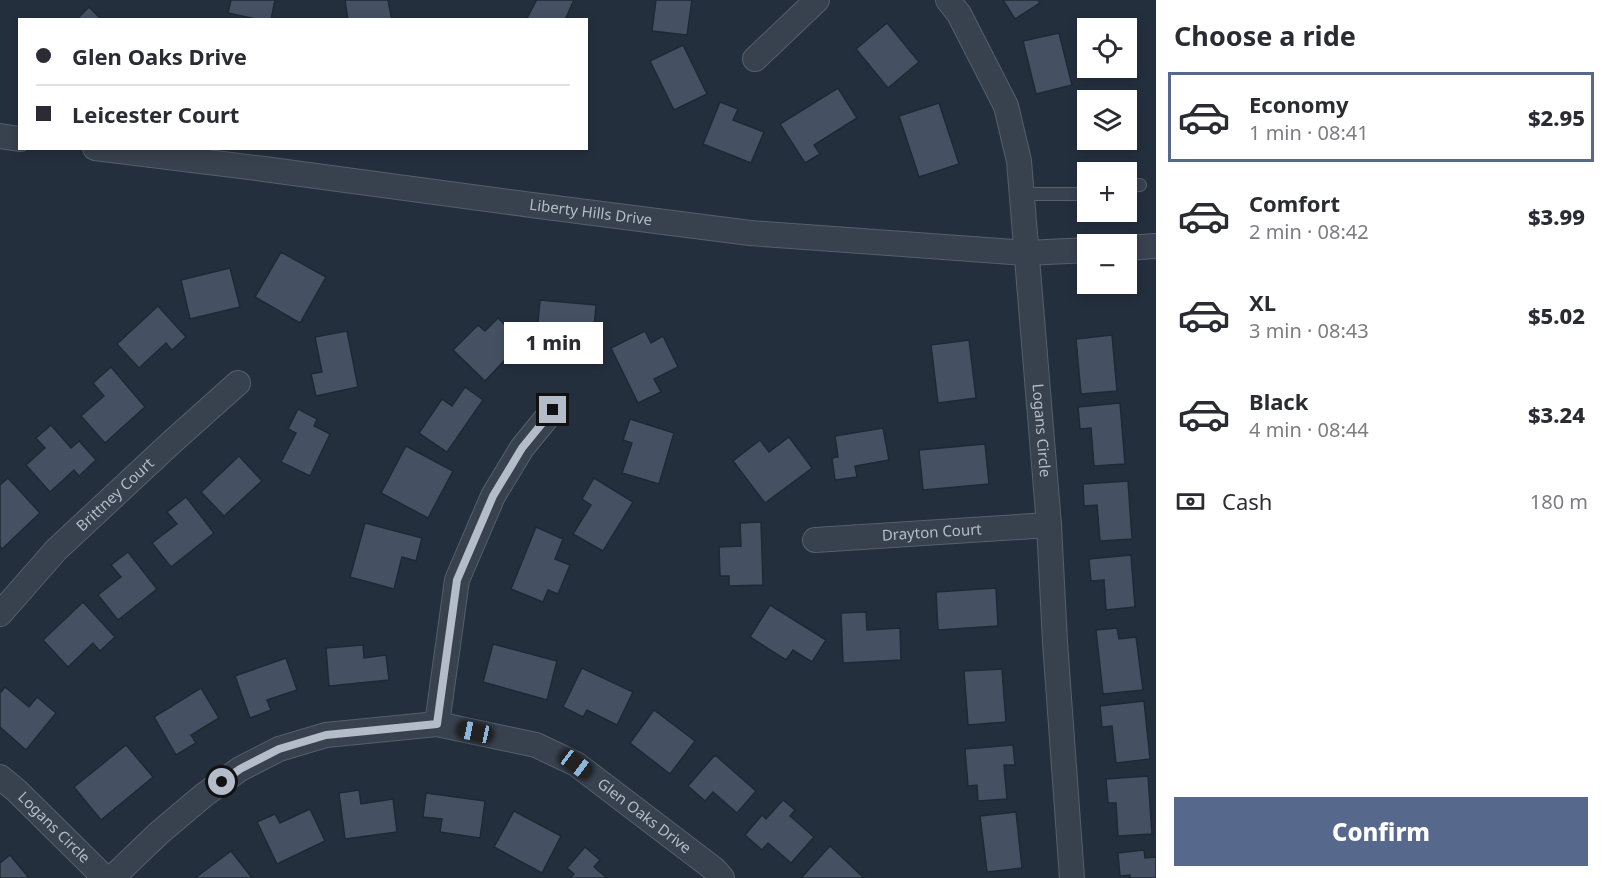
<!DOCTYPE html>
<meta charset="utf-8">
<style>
:root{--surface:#fff;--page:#f7f7f7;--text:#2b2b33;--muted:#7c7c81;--line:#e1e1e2;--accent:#56698c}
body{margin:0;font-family:"Noto Sans",sans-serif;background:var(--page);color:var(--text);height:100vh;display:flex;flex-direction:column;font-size:22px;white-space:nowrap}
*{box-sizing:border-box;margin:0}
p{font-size:20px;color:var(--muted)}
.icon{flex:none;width:33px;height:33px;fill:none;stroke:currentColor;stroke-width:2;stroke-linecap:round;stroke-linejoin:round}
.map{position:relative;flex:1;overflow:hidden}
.sheet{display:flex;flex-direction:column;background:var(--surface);width:450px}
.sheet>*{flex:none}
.guide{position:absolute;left:18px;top:18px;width:570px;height:132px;border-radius:0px;box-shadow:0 3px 9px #0003;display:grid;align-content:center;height:132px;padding:0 18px;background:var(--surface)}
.buttons{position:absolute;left:1077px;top:18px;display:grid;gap:12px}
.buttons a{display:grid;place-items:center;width:60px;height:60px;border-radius:0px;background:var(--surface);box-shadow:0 3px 9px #0003;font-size:30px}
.end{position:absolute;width:27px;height:27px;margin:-14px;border:8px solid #b4bcc9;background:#111;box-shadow:0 0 0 3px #111}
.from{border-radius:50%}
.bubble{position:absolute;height:42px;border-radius:0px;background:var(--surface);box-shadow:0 3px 9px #0003;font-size:20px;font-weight:800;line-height:42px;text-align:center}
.car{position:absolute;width:18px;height:36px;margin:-18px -9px;border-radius:8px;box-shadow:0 0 4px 2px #0007;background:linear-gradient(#222 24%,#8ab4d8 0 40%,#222 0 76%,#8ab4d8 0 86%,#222 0)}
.guide b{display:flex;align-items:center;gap:21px;height:57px;font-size:22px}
.guide b+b{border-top:2px solid var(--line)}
.guide i{width:15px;height:15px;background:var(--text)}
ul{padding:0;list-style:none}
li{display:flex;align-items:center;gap:18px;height:90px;margin:0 12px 9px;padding:0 6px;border:3px solid transparent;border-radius:0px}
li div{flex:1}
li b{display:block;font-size:22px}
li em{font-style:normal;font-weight:800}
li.on{border-color:var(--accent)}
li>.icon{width:54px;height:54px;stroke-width:1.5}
h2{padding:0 18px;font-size:27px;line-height:72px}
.pay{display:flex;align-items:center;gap:15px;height:66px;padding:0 18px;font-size:22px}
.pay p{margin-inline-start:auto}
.action{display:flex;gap:12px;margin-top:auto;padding:12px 18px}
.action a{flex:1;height:69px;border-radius:0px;background:var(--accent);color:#fff;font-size:24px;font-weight:800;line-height:69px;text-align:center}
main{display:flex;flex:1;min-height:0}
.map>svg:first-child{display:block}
</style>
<main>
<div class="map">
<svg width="1156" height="878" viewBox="0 0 1156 878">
<rect width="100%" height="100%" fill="#242f3e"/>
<!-- building -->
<g fill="#455162" stroke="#1f2835" stroke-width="1.5">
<path d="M231,0h44l-4,20h-10l-33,-7z"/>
<path d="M345,0h43l4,20h-44z"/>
<path d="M534,0h40l-9,20h-39l10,-19z"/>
<path d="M656,0h36l-5,35 -35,-4z"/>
<path d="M1003,0h35l2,3 -25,16z"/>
<path d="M89,7l13,13h-26z"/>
<path d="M887,23l32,39 -31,26 -32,-39z"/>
<path d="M1059,33l13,52 -36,9 -13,-53z"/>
<path d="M683,45l24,49 -33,16 -24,-49z"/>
<path d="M838,88l19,30 -43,27 6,9 -15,9 -25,-39z"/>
<path d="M720,102l18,7 -5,11 31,12 -13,31 -48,-19z"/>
<path d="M939,103l20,61 -40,13 -20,-61z"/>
<path d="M281,252l45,25 -26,46 -45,-26z"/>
<path d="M230,268l10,39 -50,12 -9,-39z"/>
<path d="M540,300l56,5 -3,35 -33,-3 -1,9 -23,-2z"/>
<path d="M158,306l28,31 -14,13 -6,-7 -27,25 -22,-24z"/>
<path d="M498,318l24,24 -37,39 -32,-31 25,-25 7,6z"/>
<path d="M347,331l11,56 -42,9 -5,-22 11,-2 -7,-35z"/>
<path d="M645,331l6,12 12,-7 15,31 -24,12 7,13 -23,11 -27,-55z"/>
<path d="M1112,335l5,56 -36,3 -5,-55z"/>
<path d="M969,340l7,58 -38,5 -7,-58z"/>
<path d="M111,367l34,40 -40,36 -24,-27 23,-20 -11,-13z"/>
<path d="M465,387l18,13 -36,52 -28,-19 23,-34 10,7z"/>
<path d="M1120,403l5,61 -31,2 -3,-38 -11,1 -2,-22z"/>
<path d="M298,409l19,10 -3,7 16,8 -20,42 -29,-14 15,-29 -8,-4z"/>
<path d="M630,419l44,14 -15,51 -37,-11 10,-30 -9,-3z"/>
<path d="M51,425l20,23 8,-7 17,19 -17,16 -5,-6 -24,22 -24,-27 19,-17 -9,-10z"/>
<path d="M883,428l6,32 -34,6 2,11 -22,3 -3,-22 6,-1 -3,-21z"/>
<path d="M789,437l23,31 -47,35 -32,-42 27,-21 9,12z"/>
<path d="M985,444l4,40 -66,6 -4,-40z"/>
<path d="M406,446l47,25 -25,47 -47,-25z"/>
<path d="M239,456l23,25 -38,35 -23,-24z"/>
<path d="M8,478l32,35 -38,36 -2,-3v-61z"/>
<path d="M594,478l39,24 -30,49 -30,-17 18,-29 -9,-6z"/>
<path d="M1128,481l4,58 -32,2 -3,-36 -13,1 -1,-22z"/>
<path d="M186,497l28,36 -43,34 -19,-24 25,-19 -10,-12z"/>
<path d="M761,522l2,63 -34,1v-10h-9l-1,-29 22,-1 -1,-23z"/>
<path d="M365,523l57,15 -6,23 -14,-4 -8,32 -44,-12z"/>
<path d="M536,527l27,12 -8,20 15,6 -12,29 -10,-4 -5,12 -32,-13z"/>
<path d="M128,552l29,37 -39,31 -20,-25 23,-18 -10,-12z"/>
<path d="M1131,555l4,52 -29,3 -2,-30 -13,1 -2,-22z"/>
<path d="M996,588l2,38 -60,4 -2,-38z"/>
<path d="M83,602l32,35 -15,14 -7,-8 -25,24 -25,-27z"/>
<path d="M770,605l56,35 -14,22 -19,-12 -7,10 -36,-23z"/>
<path d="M866,612l1,18 33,-2 1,32 -58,3 -2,-50z"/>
<path d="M1117,628l2,11 17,-2 7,53 -40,4 -7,-64z"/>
<path d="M493,644l64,17 -10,39 -64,-18z"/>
<path d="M363,645l1,13 22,-3 3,25 -60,6 -3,-38z"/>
<path d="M286,658l11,32 -30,10 4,10 -21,8 -15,-42z"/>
<path d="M582,668l51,24 -16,33 -30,-15 -4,7 -20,-10z"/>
<path d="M1002,669l4,53 -38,3 -4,-54z"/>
<path d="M5,687l24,20 8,-10 19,16 -30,37 -26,-23v-34z"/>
<path d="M201,688l18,30 -28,17 5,8 -20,12 -22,-38z"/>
<path d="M1144,701l6,58 -34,4 -4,-37 -10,1 -2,-21z"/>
<path d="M654,710l41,31 -25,33 -40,-31z"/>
<path d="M126,745l27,32 -52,43 -27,-33z"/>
<path d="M1013,745l2,20h-11l3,34 -29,2 -1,-16 -9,1 -3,-37z"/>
<path d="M715,755l41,36 -19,22 -24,-21 -8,9 -17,-15z"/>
<path d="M1148,776l4,58 -34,2 -2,-33h-8l-2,-24z"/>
<path d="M359,790l2,14 32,-5 4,33 -52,7 -6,-46z"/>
<path d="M426,793l59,8 -5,37 -40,-6 2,-13 -19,-2z"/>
<path d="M783,800l12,10 -5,6 24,21 -23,26 -23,-20 -6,7 -17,-15 17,-20 4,4z"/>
<path d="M310,809l15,32 -48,23 -20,-42 18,-8 5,9z"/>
<path d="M514,811l47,25 -19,37 -48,-26z"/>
<path d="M1016,812l6,56 -35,4 -7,-56z"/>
<path d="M830,846l34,32h-63z"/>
<path d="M585,847l15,13 -6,7 13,11h-37l4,-4 -7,-6z"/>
<path d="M1144,850l1,8 11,-1v21h-26v-3l-10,1 -2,-23z"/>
<path d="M231,851l21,27h-57z"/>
<path d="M10,855l19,23h-29v-15z"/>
</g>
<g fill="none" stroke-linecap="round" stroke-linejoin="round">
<defs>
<g id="service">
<path d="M1126,186l14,-1"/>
<path d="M1022,194h55l11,-2"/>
</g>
<g id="minor">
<path id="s1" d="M948,0l11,14 47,92 13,55 30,364 6,117 17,236"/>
<path d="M755,59l62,-59"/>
<path d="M0,136l20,3"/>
<path id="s2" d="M95,148l169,21 283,38 203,26 277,20 61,-3"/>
<path d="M1126,248l30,-2"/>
<path id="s3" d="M815,540l234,-15"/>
<path id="s4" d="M0,614l56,-64 117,-109 65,-58"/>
<path d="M437,724l20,-144 36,-84 29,-48 31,-38"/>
<path id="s5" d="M0,777l17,14 88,87"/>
<path id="s6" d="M112,878l47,-45 45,-38 36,-26 39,-20 47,-14 111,-11 99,21 40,19 138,105 8,9"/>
</g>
</defs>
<!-- service casing -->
<use href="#service" stroke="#565f6c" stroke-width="14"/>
<!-- minor casing -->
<use href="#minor" stroke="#565f6c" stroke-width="26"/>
<!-- service -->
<use href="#service" stroke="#38414e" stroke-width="12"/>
<!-- minor -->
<use href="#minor" stroke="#38414e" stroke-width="24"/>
</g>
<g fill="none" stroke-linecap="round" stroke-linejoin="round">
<!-- route -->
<path stroke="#b4bcc9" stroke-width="8" d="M222,782l18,-13 39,-20 47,-14 111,-11 20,-144 36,-84 29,-48 31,-38"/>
</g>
<g text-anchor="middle" stroke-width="4.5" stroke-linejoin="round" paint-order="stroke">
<!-- street labels -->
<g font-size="15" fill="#b4bcc9" stroke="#1d2633">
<text dy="5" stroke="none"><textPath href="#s2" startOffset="500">Liberty Hills Drive</textPath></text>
<text dy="5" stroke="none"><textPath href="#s1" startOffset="448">Logans Circle</textPath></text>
<text dy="5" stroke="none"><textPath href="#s4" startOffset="166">Brittney Court</textPath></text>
<text dy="5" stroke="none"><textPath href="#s3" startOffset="117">Drayton Court</textPath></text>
<text dy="5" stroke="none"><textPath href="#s6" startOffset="604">Glen Oaks Drive</textPath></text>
<text dy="5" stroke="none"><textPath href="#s5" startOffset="74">Logans Circle</textPath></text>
</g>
</g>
</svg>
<div class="buttons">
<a><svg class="icon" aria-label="locate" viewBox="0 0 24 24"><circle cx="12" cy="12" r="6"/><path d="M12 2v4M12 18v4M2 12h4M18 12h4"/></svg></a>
<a><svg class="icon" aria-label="layers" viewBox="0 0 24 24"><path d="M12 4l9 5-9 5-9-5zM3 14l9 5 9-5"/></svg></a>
<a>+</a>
<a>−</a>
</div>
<i class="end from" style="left:222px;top:782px"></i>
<i class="end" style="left:553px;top:410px"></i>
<div class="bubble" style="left:504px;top:322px;width:99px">1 min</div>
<i class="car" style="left:475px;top:732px;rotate:282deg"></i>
<i class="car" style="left:576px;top:764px;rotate:127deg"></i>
<div class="guide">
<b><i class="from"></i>Glen Oaks Drive</b>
<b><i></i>Leicester Court</b>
</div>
</div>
<section class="sheet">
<h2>Choose a ride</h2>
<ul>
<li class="on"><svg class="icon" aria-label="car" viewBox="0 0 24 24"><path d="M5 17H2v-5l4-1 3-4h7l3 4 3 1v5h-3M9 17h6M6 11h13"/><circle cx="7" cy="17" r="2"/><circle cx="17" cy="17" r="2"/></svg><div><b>Economy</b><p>1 min · 08:41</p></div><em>$2.95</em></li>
<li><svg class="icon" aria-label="car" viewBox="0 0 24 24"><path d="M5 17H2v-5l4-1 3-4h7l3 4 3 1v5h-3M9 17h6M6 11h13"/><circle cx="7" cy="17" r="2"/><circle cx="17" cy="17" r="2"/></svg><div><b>Comfort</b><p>2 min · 08:42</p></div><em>$3.99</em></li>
<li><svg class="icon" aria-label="car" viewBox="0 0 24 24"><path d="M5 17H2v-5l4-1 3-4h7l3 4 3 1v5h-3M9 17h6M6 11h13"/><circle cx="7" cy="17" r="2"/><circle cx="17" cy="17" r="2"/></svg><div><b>XL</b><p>3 min · 08:43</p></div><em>$5.02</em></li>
<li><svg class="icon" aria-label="car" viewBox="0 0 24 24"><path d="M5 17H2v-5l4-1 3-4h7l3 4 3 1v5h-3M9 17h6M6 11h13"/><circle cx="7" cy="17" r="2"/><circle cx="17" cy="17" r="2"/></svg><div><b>Black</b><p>4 min · 08:44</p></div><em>$3.24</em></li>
</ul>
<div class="pay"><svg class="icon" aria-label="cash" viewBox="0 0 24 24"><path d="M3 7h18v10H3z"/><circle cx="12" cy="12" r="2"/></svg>Cash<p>180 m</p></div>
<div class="action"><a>Confirm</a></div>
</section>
</main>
